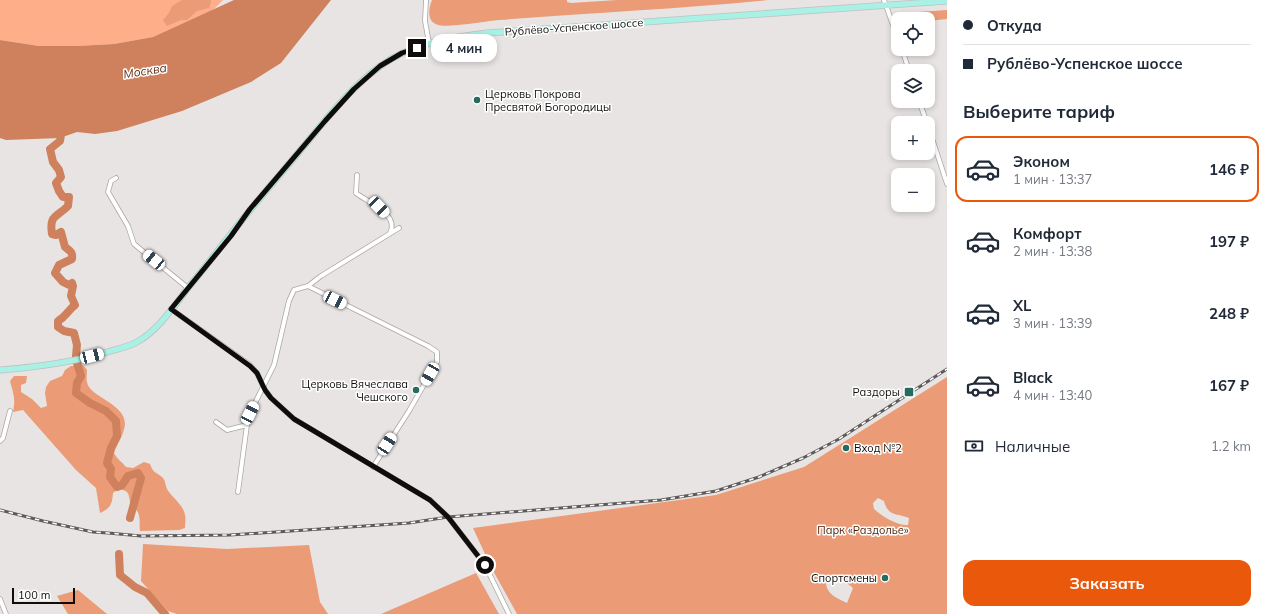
<!DOCTYPE html>
<html lang="ru">
<meta charset="utf-8">
<style>
:root{--surface:#fff;--page:#f2f2f3;--text:#1f2937;--muted:#747a83;--line:#e0e1e3;--accent:#ea580c}
body{margin:0;font-family:Mulish,sans-serif;background:var(--page);color:var(--text);height:100vh;display:flex;flex-direction:column;font-size:15px;white-space:nowrap}
*{box-sizing:border-box;margin:0}
p{font-size:13px;color:var(--muted)}
.icon{flex:none;width:22px;height:22px;fill:none;stroke:currentColor;stroke-width:2;stroke-linecap:round;stroke-linejoin:round}
.map{position:relative;flex:1;overflow:hidden}
.drawer{display:flex;flex-direction:column;background:var(--surface);width:320px}
.drawer>*{flex:none}
.top-card{display:grid;align-content:center;height:88px;padding:0 16px;background:var(--surface)}
.fabs{position:absolute;left:891px;top:12px;display:grid;gap:8px}
.fabs a{display:grid;place-items:center;width:44px;height:44px;border-radius:8px;background:var(--surface);box-shadow:0 2px 6px #0003;font-size:20px}
.scale{position:absolute;left:12px;bottom:10px;width:63px;box-sizing:border-box;padding-left:4px;border:2px solid #0e0d0c;border-top:0;font-size:11px;line-height:14px;white-space:nowrap;color:#0e0d0c;-webkit-text-stroke:3px #fff;paint-order:stroke}
.end{position:absolute;width:18px;height:18px;margin:-9px;border:5px solid #0e0d0c;background:#fff;box-shadow:0 0 0 2px #fff}
.from{border-radius:50%}
.bubble{position:absolute;height:28px;border-radius:12px;background:var(--surface);box-shadow:0 2px 6px #0003;font-size:13px;font-weight:700;line-height:28px;text-align:center}
.car{position:absolute;width:12px;height:24px;margin:-12px -6px;border-radius:5px;box-shadow:0 0 3px 1px #0007;background:linear-gradient(#fff 24%,#345 0 40%,#fff 0 76%,#345 0 86%,#fff 0)}
.top-card b{display:flex;align-items:center;gap:14px;height:38px;font-size:15px}
.top-card b+b{border-top:1px solid var(--line)}
.top-card i{width:10px;height:10px;background:var(--text)}
ul{padding:0;list-style:none}
li{display:flex;align-items:center;gap:12px;height:66px;margin:0 8px 6px;padding:0 8px;border:2px solid transparent;border-radius:12px}
li div{flex:1}
li b{display:block;font-size:15px}
li em{font-style:normal;font-weight:700}
li.selected{border-color:var(--accent)}
li>.icon{width:36px;height:36px;stroke-width:1.5}
h2{padding:0 16px;font-size:18px;line-height:48px}
.pay{display:flex;align-items:center;gap:10px;height:44px;padding:0 16px;font-size:15px}
.pay p{margin-inline-start:auto}
.primary-button{display:flex;gap:8px;margin-top:auto;padding:8px 16px}
.primary-button a{flex:1;height:46px;border-radius:12px;background:var(--accent);color:#fff;font-size:16px;font-weight:700;line-height:46px;text-align:center}
main{display:flex;flex:1;min-height:0}
.map>svg:first-child{display:block}
</style>
<main>
<div class="map">
<svg width="947" height="614" viewBox="0 0 947 614">
<rect width="100%" height="100%" fill="#e8e4e3"/>
<!-- green -->
<path fill="#feae89" d="M0,0h223l-10,10 -60,27 -39,7 -37,2h-38l-39,-6z"/>
<!-- forest -->
<g fill="#eb9b76" fill-rule="evenodd">
<path d="M182,0h29v2l-2,6 -12,3 -10,9h-6l-14,6 -4,-6 6,-7 3,-7z"/>
<path d="M432,0h135v2l4,1 46,-3h152c-90,9 -180,13 -270,20 -12,1 -52,8 -61,5 -11,-3 -10,-15 -6,-25z"/>
<path d="M947,10v9l-19,2v-2h-29v-4l5,-2z"/>
<path d="M83,365l4,5c0,4 -1,9 0,12 2,15 38,21 38,42 -1,11 -8,20 -11,29 3,6 8,9 12,14l7,1 11,-6 6,2c4,10 5,7 12,13 4,4 3,8 5,12 5,9 16,15 18,26 1,4 0,9 0,13l-6,2 -39,1c-1,-6 1,-15 -3,-20 -1,-2 -3,-2 -5,-4 -5,-10 1,-16 -14,-18l-5,4c-1,11 -2,15 -13,20l-4,-25 -20,-18 -53,-60 -10,2c3,-14 0,-19 -3,-31l4,-5h13l-1,7 -5,2v7l11,7 9,9 6,-2 -2,-13 1,-6 4,-6 12,-5 3,-6 6,-4z"/>
<path d="M947,377v237h-430l-26,-47 -18,-39 243,-33 88,-28zM878,498l6,3c4,16 13,12 25,17l-1,7c-10,1 -27,-9 -34,-16l-1,-6zM835,576l8,4 10,8 -6,15c-12,-6 -22,-9 -21,-24z"/>
<path d="M143,544l84,5 82,-4 11,57 8,12h-151l-9,-3 -27,-30z"/>
<path d="M476,573l23,41h-118z"/>
<path d="M78,590l29,24h-39l-11,-18z"/>
</g>
<!-- water -->
<path fill="#ce815c" d="M234,0h97l-50,63 -30,19 -69,29 -65,20 -22,3 -18,-2 -17,6 -54,2 -6,-2v-98l39,6h38l37,-2 39,-7z"/>
<g fill="none" stroke-linecap="round" stroke-linejoin="round">
<!-- river -->
<g stroke="#ce815c" stroke-width="8">
<path d="M62,128l-2,13 -10,8 3,13 6,8 2,7 -5,6 3,8 4,6h6l-1,9c-12,12 -19,9 -16,28l4,1 5,-3 4,15c5,4 8,5 7,12l-13,6 -4,8 8,9 6,3 3,-2 1,3 -2,10 4,9c-8,6 -8,11 -17,16v6l6,4 10,2 3,12 -1,11"/>
<path d="M77,363l4,13 -4,7 -1,10 14,10 16,8 10,10 1,15 -6,12 -4,15 4,6 -1,8 7,10 5,-2 6,-9 10,-3 3,5 -11,40"/>
<path d="M119,554l1,21 15,12 12,6 18,21"/>
</g>
<defs>
<g id="minor">
<path d="M426,0l-1,21 4,22"/>
<path d="M884,0l14,39"/>
<path d="M902,49l7,22"/>
<path d="M919,101l8,22"/>
<path d="M928,126l19,58"/>
<path d="M357,175l-1,18c11,9 44,21 34,40"/>
<path d="M116,178l-5,3 -3,11 20,34 6,18 54,44"/>
<path d="M308,286l120,60 9,6v10l-28,49 -36,56"/>
<path d="M171,309l79,56 7,8 8,17 6,8 23,21 136,81 18,17 37,48 24,49"/>
<path d="M216,422l11,8 20,-5 3,-12 24,-48 15,-64 5,-11 14,-4 13,-10 78,-48"/>
<path d="M0,441l3,-3 7,-27"/>
<path d="M238,492l9,-67"/>
<path d="M0,599l6,15"/>
</g>
<path id="major" d="M0,370c39,-3 77,-8 114,-20 8,-2 16,-4 23,-8 24,-13 42,-44 59,-64 19,-23 36,-46 55,-69 17,-21 35,-41 52,-62 26,-31 53,-67 88,-88 30,-17 63,-22 96,-26l460,-32"/>
</defs>
<!-- minor casing -->
<use href="#minor" stroke="#aaa7a5" stroke-width="5.5"/>
<!-- major casing -->
<use href="#major" stroke="#c0c0c0" stroke-width="7"/>
<!-- minor -->
<use href="#minor" stroke="#fff" stroke-width="4"/>
<!-- major -->
<use href="#major" stroke="#a8f1e4" stroke-width="5.5"/>
<defs>
<path id="rail" d="M0,510l43,11 50,11 15,1 33,3 89,-1 179,-12 39,-6 213,-17 55,-9 43,-14 44,-19 36,-19 108,-70"/>
</defs>
<!-- rail casing -->
<use href="#rail" stroke="#5d5b5a" stroke-width="3"/>
<!-- rail -->
<use href="#rail" stroke="#fff" stroke-width="1.5" stroke-dasharray="4.5" stroke-linecap="butt"/>
</g>
<g fill="none" stroke-linecap="round" stroke-linejoin="round">
<!-- route -->
<path stroke="#0e0d0c" stroke-width="5" d="M417,48l-15,5 -22,13 -26,23 -29,32 -75,88 -19,27 -60,73 79,57 7,7 8,17 6,8 23,21 136,81 18,17 37,48"/>
</g>
<!-- markers -->
<g fill="#256b5f" stroke="#fff" stroke-width="1.5">
<circle cx="477" cy="100" r="4"/>
<circle cx="416" cy="390" r="4"/>
<rect x="904" y="387" width="10" height="10" rx="2"/>
<circle cx="846" cy="448" r="4"/>
<circle cx="885" cy="578" r="4"/>
</g>
<g text-anchor="middle" stroke-width="3" stroke-linejoin="round" paint-order="stroke">
<!-- street labels -->
<g font-size="11" fill="#0e0d0c" stroke="#fff">
<text transform="translate(574 27) rotate(-4)" y="4">Рублёво-Успенское шоссе</text>
</g>
<!-- poi labels -->
<g font-size="11" fill="#0e0d0c" stroke="#fff" text-anchor="end">
<text x="485" y="98" text-anchor="start">Церковь Покрова<tspan x="485" dy="13">Пресвятой Богородицы</tspan></text>
<text x="408" y="388">Церковь Вячеслава<tspan x="408" dy="13">Чешского</tspan></text>
<text x="900" y="396">Раздоры</text>
<text x="854" y="452" text-anchor="start">Вход №2</text>
<text x="877" y="582">Спортсмены</text>
</g>
<!-- park labels -->
<g font-size="11" fill="#4b1a00" stroke="#fff">
<text x="863" y="534">Парк «Раздолье»</text>
</g>
<!-- water labels -->
<g font-size="12" font-style="italic" fill="#612e13" stroke="#fff">
<text transform="translate(145 71) rotate(-9)" y="4">Москва</text>
</g>
</g>
</svg>
<div class="fabs">
<a><svg class="icon" aria-label="locate" viewBox="0 0 24 24"><circle cx="12" cy="12" r="6"/><path d="M12 2v4M12 18v4M2 12h4M18 12h4"/></svg></a>
<a><svg class="icon" aria-label="layers" viewBox="0 0 24 24"><path d="M12 4l9 5-9 5-9-5zM3 14l9 5 9-5"/></svg></a>
<a>+</a>
<a>−</a>
</div>
<div class="scale">100 m</div>
<i class="end from" style="left:485px;top:565px"></i>
<i class="end" style="left:417px;top:48px"></i>
<div class="bubble" style="left:431px;top:34px;width:66px">4 мин</div>
<i class="car" style="left:379px;top:207px;rotate:136deg"></i>
<i class="car" style="left:154px;top:260px;rotate:309deg"></i>
<i class="car" style="left:335px;top:300px;rotate:116deg"></i>
<i class="car" style="left:92px;top:356px;rotate:76deg"></i>
<i class="car" style="left:430px;top:374px;rotate:210deg"></i>
<i class="car" style="left:250px;top:413px;rotate:27deg"></i>
<i class="car" style="left:387px;top:444px;rotate:33deg"></i>
</div>
<section class="drawer">
<div class="top-card">
<b><i class="from"></i>Откуда</b>
<b><i></i>Рублёво-Успенское шоссе</b>
</div>
<h2>Выберите тариф</h2>
<ul>
<li class="selected"><svg class="icon" aria-label="car" viewBox="0 0 24 24"><path d="M5 17H2v-5l4-1 3-4h7l3 4 3 1v5h-3M9 17h6M6 11h13"/><circle cx="7" cy="17" r="2"/><circle cx="17" cy="17" r="2"/></svg><div><b>Эконом</b><p>1 мин · 13:37</p></div><em>146 ₽</em></li>
<li><svg class="icon" aria-label="car" viewBox="0 0 24 24"><path d="M5 17H2v-5l4-1 3-4h7l3 4 3 1v5h-3M9 17h6M6 11h13"/><circle cx="7" cy="17" r="2"/><circle cx="17" cy="17" r="2"/></svg><div><b>Комфорт</b><p>2 мин · 13:38</p></div><em>197 ₽</em></li>
<li><svg class="icon" aria-label="car" viewBox="0 0 24 24"><path d="M5 17H2v-5l4-1 3-4h7l3 4 3 1v5h-3M9 17h6M6 11h13"/><circle cx="7" cy="17" r="2"/><circle cx="17" cy="17" r="2"/></svg><div><b>XL</b><p>3 мин · 13:39</p></div><em>248 ₽</em></li>
<li><svg class="icon" aria-label="car" viewBox="0 0 24 24"><path d="M5 17H2v-5l4-1 3-4h7l3 4 3 1v5h-3M9 17h6M6 11h13"/><circle cx="7" cy="17" r="2"/><circle cx="17" cy="17" r="2"/></svg><div><b>Black</b><p>4 мин · 13:40</p></div><em>167 ₽</em></li>
</ul>
<div class="pay"><svg class="icon" aria-label="cash" viewBox="0 0 24 24"><path d="M3 7h18v10H3z"/><circle cx="12" cy="12" r="2"/></svg>Наличные<p>1.2 km</p></div>
<div class="primary-button"><a>Заказать</a></div>
</section>
</main>
